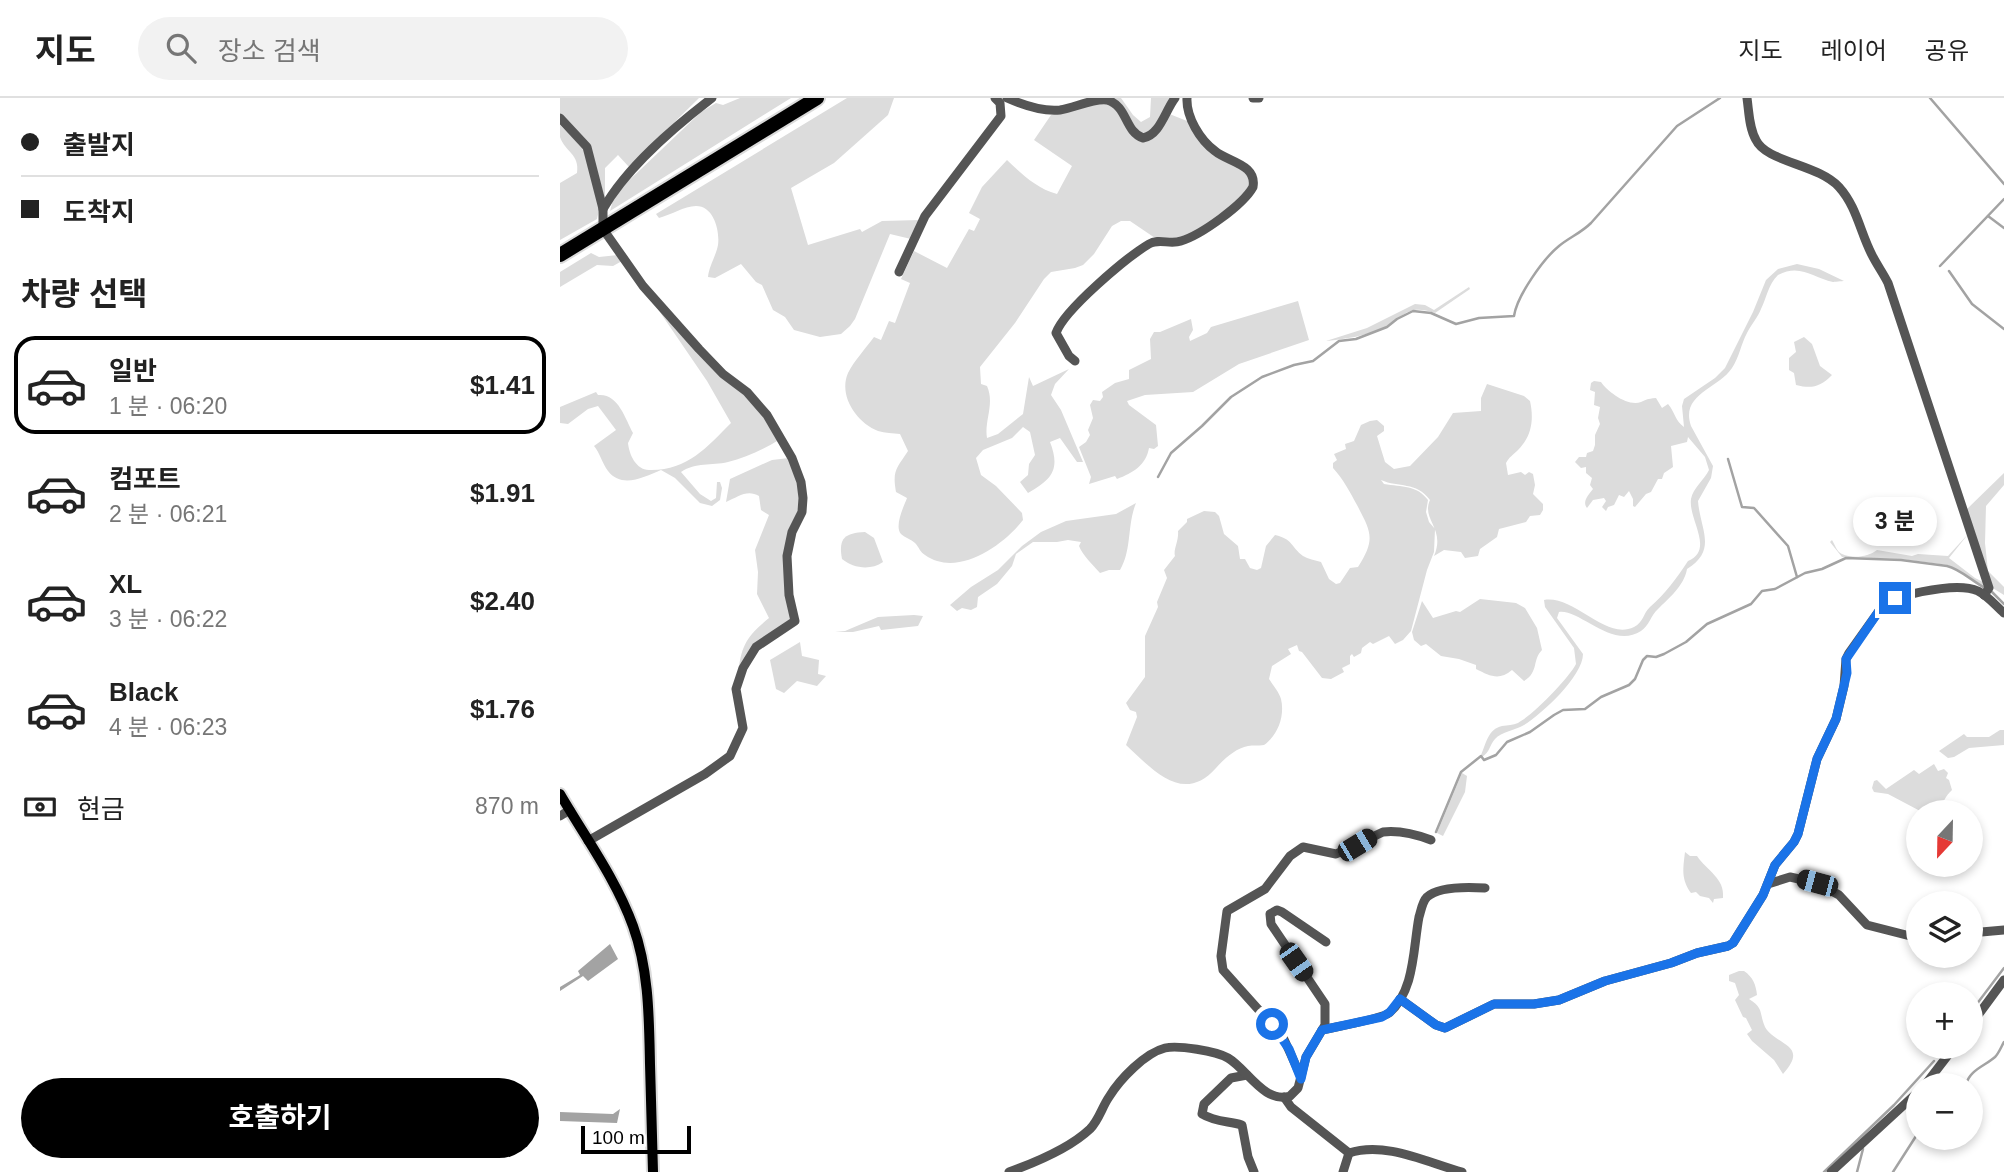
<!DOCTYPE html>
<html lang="ko">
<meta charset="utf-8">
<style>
:root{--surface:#fff;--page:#f2f2f2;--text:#222;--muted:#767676;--line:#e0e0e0;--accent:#000}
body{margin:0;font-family:Helvetica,"Noto Sans KR",sans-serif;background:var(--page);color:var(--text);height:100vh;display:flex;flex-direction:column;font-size:26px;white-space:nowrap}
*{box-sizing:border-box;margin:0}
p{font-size:23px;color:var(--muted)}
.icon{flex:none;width:38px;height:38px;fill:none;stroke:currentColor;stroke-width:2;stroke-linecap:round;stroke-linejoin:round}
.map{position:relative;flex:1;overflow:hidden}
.side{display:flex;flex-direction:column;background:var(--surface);width:560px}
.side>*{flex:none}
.hud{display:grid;align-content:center;height:154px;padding:0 21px;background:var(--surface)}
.needle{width:46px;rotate:202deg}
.buttons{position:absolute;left:1346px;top:702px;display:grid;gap:14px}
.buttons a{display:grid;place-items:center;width:77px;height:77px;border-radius:50%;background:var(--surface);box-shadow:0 4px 10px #0003;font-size:35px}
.scale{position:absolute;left:21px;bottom:18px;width:110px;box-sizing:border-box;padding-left:7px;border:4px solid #000;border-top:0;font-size:19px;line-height:24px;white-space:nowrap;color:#000;-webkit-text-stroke:5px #fff;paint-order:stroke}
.end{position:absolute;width:32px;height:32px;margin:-16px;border:9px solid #1a73e8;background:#fff;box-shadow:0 0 0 4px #fff}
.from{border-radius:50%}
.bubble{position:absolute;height:49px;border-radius:24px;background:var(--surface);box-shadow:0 4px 10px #0003;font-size:23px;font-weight:700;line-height:49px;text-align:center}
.car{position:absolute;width:21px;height:42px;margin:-21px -10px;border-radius:9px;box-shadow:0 0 5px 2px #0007;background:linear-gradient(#222 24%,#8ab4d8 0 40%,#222 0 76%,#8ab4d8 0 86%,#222 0)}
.hud b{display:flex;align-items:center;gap:24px;height:66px;font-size:26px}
.hud b+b{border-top:2px solid var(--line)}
.hud i{width:18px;height:18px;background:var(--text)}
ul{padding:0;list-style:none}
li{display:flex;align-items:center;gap:21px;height:98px;margin:0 14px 10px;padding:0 7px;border:4px solid transparent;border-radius:21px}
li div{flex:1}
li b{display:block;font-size:26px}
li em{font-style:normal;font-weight:700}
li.on{border-color:var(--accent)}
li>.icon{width:63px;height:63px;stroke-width:1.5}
h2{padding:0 21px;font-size:32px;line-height:84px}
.pay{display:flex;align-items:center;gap:18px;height:77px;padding:0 21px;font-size:26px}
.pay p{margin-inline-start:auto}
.primary-button{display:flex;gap:14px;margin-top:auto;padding:14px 21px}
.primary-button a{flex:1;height:80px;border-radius:42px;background:var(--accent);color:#fff;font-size:28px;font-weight:700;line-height:80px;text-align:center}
header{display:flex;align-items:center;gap:42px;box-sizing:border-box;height:98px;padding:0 35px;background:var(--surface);border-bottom:2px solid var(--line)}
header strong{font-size:33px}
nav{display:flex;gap:38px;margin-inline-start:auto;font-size:24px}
.search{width:490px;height:63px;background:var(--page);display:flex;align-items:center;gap:18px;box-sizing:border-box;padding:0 24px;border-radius:38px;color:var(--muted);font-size:26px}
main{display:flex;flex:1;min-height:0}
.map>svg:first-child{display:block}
</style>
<header>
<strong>지도</strong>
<div class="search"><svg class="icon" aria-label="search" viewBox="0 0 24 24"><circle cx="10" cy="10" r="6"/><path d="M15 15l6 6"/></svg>장소 검색</div>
<nav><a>지도</a><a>레이어</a><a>공유</a></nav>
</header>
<main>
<section class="side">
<div class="hud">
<b><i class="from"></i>출발지</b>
<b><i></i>도착지</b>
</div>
<h2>차량 선택</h2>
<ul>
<li class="on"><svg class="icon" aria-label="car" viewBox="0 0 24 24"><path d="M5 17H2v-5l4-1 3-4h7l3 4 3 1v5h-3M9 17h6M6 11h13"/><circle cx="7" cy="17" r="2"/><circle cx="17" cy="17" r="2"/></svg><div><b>일반</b><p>1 분 · 06:20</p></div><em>$1.41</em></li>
<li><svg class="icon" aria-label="car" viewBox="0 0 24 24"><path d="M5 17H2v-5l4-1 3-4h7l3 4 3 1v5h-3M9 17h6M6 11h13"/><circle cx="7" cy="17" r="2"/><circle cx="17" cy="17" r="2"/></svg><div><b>컴포트</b><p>2 분 · 06:21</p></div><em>$1.91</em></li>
<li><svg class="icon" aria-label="car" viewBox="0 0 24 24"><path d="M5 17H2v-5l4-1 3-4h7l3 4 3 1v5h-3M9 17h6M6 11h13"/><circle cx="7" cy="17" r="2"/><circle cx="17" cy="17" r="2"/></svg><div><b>XL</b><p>3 분 · 06:22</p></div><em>$2.40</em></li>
<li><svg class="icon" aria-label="car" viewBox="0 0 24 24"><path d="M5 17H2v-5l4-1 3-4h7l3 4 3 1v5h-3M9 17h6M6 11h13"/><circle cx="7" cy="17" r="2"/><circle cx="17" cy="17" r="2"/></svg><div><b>Black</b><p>4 분 · 06:23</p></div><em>$1.76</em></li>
</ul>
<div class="pay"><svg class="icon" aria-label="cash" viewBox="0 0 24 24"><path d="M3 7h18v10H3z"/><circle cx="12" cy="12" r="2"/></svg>현금<p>870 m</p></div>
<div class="primary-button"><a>호출하기</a></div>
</section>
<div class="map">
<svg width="1444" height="1074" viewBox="0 0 1444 1074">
<rect width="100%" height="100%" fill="#fff"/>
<!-- green -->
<g fill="#dcdcdc">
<path d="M0,0h139l-70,69 -11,-12 -13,13v32l-8,-30 -37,-57z"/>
<path d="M180,0h51l-181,113 3,-11 7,-11 81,-77 15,-9 7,2z"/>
<path d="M287,0h47l-6,17 -54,48 -43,25 17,57 52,-16 2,3 20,-11 38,-1 -9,19 -21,-5 -35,85 -5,7 -9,8 -21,3 -26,-7 -9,-13 -12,-7 -11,-25 -6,-3 -15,-18 -26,14 -7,-1c1,-11 8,-21 10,-32 2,-14 -4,-39 -22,-39 -12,0 -25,9 -37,12l-3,-4z"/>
<path d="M552,0h9l12,17 8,7 9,-5 1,-19h20l-17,32 -12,5z"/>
<path d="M537,4l17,2 26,36 27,-27 25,10 6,9 55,48 -18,26 -55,35 -22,-1 -28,-19h-9l-9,5 -18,28 -11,11 -8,3 -24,4 -7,7 -29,44 -35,44 1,17 6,2c8,18 -3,35 0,52l11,-4 25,-20 6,-37 4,9 36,-17 -14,15 -4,11 10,15 22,52h-6l-17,-24 -10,4c11,28 1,38 -22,51l-8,-11 8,-7 1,-11 6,-9 -5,-23 -7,-5 -11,11 -29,12 -7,8 5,17 15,11 26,27 1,7c-20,26 -66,58 -98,35 -5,-3 -6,-8 -10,-12 -4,-4 -10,-5 -14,-9 -7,-8 3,-28 6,-36l-11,-6c-4,-22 1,-24 12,-41l-8,-17c-7,-1 -15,-1 -22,-3 -21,-8 -40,-35 -30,-58 6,-12 18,-25 26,-36l7,3 8,-19 6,2 15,-40 -9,-4 13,-28 33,17 22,-39 5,2 6,-12 -11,-6 13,-26 25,-27c15,14 29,28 50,34l15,-28 -38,-26 17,-25 20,-4z"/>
<path d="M0,27l25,25 15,55 -3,14 -37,21v-57l17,-10c3,-19 -12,-21 -17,-36 0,-4 0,-8 0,-12z"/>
<path d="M31,155l8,4 19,-2 4,6 -9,5 -16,-1 -37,22v-15z"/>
<path d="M1237,166l22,5 25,12c-1,0 -11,1 -11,1 -19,-4 -33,-19 -55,-7 -10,10 -11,22 -17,34 -3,8 -10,16 -14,24 -6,11 -8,25 -15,35 -14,21 -52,26 -41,58l22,40 -2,12 -13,23c2,28 20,49 -11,68 -3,17 -18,29 -29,40 -7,6 -9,17 -17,22 -29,19 -61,-22 -82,-19l-2,6 26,36c0,22 -41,60 -59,71 -8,5 -23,7 -29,14 -6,7 -5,13 -13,18l-1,-2c5,-11 7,-26 21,-29 6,-1 11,-1 16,-3 15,-8 51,-45 58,-59l-2,-16 -29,-41 -1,-7c31,-5 61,41 90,27 10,-5 9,-14 16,-20 15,-13 27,-29 38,-46 27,-11 0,-42 3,-62 2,-11 13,-19 18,-29l-4,-13 -17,-20 -1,5 -16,4 2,21 -9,6 -2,6h-4l-7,13 -5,2 -11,13 -2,-1v-7l-4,-8 -5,6 -5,-2 -5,10 -6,2 -2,4 -4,-4 4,-6 -2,-3 -11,2 -6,8c-5,-6 1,-13 6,-19l-3,-4 2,-7 -6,-5v-6l-5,1 -6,-6 4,-5h7l1,-4 6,-2 2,-6v-10l5,-11 -2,-6 2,-11 -6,-2 1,-13 -5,-2 1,-7 3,-2 7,1c7,10 27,25 40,20 7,-3 5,-3 15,-4l6,10 6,-4c7,8 7,17 16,23l-2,-21 2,-7 31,-21 10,-10 28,-56 13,-32 12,-11z"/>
<path d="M909,189l1,2 -35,24c-27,-9 -29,2 -50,14 -18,9 -40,12 -59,14l41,-13 48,-24 10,1 9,5z"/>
<path d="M738,203l11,39 -70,24 -46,28 -48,3 -18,6 2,4 27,20 2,21 -4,3 -5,-1c-3,17 -16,25 -32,31l-2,-3 -26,8 2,-7 -12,-30 7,-5 4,-7 -2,-5 5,-12 -3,-13 3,-5 7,1 3,-4 -1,-5 13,-9 14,-4v-9l22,-11 -1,-20 4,-7h6l31,-13 2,11 -4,7 1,4 17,-8 4,-6z"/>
<path d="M93,204l105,106 21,32c-15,9 -34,18 -51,22 -17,4 -32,0 -47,10l19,22 11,7 5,-3 1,-16h3l2,6 -2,12 -8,6 -12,-3 -25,-25 -14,-8c-17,7 -39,19 -53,1 -6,-8 -8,-18 -14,-25l22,-16 -18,-24 -10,3 -20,15 -8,-1v-16l36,-15 2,3c20,-2 27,23 35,38l-5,10c1,11 8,27 21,27 38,1 57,-22 82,-47l-24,-42z"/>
<path d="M1244,239l8,7 8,22 12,9c-12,12 -20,14 -36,10l-2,-12 -5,-3v-12l7,-6 -2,-10z"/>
<path d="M927,286l37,12 6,5c4,18 2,35 -12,49 -5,5 -9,7 -12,13l2,12 13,-3 4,3 4,-3 4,2 2,11 -2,9 10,10v6l-3,5 -10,1 -4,6 -27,7 -2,8 -17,12 -2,7 -13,2 -4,-6 -17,-2 -10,6c12,-28 -13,-36 -4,-56 -14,-19 -31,-12 -49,-20l3,4c18,3 33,1 44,16l-2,12 3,10 6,7 -1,23 -7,18 -16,61 -8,9 -8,4 -6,-8 -16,8 -3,-2 -8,6 -1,5 -7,4 -2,-3 -2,2v8l-8,4 2,4 -13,7 -9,-1 -20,-26 -3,-1 -2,-6 -9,4 3,5 -19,12 -3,13c4,6 10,13 12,20 4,17 -3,36 -17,46 -6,1 -11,0 -16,1 -12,2 -24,13 -32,22 -33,37 -63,2 -90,-23l11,-28 -1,-5 -6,-2 -4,-7 19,-26v-41l13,-29 -1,-5 10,-24 -3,-8 11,-14c-2,-6 4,-15 3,-25l9,-9v-3l17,-8 11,1 4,4 5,18 14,12 2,13h5l5,9 7,2 4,-2 5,-22 9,-11c18,4 16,12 28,21 5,3 12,4 18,6l8,17 7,5 4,-1 10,-15 8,-1c18,-28 13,-35 -1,-62 -7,-13 -14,-26 -24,-37v-5l4,-3 -3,-6 12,-5 -1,-5 9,-3 7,-16 9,-4 7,-1 7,6v5l-7,5 8,26 9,7 16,-3 28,-29 15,-24 28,-2v-13z"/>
<path d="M229,360l8,18 3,32 -10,25v87l-35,24 -17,31c3,-29 8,-38 31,-57l-12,-24 1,-22 -3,-22 14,-35 -8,-5 -2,-14c-12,-7 -21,1 -33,6l4,-23 42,-19z"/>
<path d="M1444,375v12l-18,21 -1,37 3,28 16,16v8l-13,-8 -25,-77z"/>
<path d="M576,405c-9,22 -4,47 -16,67h-11l-9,3c-7,-8 -17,-17 -21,-27l2,-4 -13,-2 -11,2h-24l-17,12 -4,12 -15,18 -19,13 -1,10 -6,3 -9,-2 -5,3 -7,-6 21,-18 27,-17 24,-24 19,-14 25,-11 50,-7z"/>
<path d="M305,434l9,6 9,24c-13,9 -30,6 -41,-3 -4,-21 3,-26 23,-27z"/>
<path d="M1409,435l-20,25 26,20 10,5v4c-12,-7 -25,-18 -38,-22l-46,-6 -59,-2 -12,-15 2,-2c3,5 5,12 10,14 11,5 26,3 35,-4l35,6 6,-2 30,2z"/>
<path d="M920,501l36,4 9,5 12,20 5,22c-10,10 -3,22 -18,31l-12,-11c-13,11 -22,6 -36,-1v-4l-17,-6 -18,-3 -15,-12 -5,2 -7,-6 -2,-8 10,-31 11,17 23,-7 4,1z"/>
<path d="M354,517l9,1 -5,10 -37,4 -2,-4 -26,6h-18l10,-1 33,-14z"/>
<path d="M240,544l2,14 17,4 -1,14 8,2 -9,10 -20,-5 -13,12 -8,-4 -6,-29z"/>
<path d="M1440,632h4v15l-35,3 -15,9 -6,1 -9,-7 25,-17 3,3h22z"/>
<path d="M1374,666l4,7 6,-2 4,4 -2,5 3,2 3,10c-6,6 -11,12 -8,22h-22l-34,-18 -14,-2 -2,-4 2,-7 3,-1 9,9 28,-19 5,4z"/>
<path d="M902,675l5,3 -2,16 -22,44 -6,-3z"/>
<path d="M1125,754l5,4h7c10,15 28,22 26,42l-9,1 -1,4 -4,-5 -9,-2 -4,-4 -5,1c-10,-14 -8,-24 -6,-41z"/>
<path d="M1179,873h5c9,6 12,14 13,24l-8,4c15,9 10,14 16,28 11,19 45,17 18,47l-9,-14 -22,-19 -5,-7 5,-4 -6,-12 -3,-1 -8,-17 4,-5 -4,-12 -6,-2v-6z"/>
</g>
<!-- water -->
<g fill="#a3a3a3">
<path d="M50,846l8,15 -30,22 -5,-5 -23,15v-4l20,-12 -2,-4z"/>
<path d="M60,1011l-3,14 -57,-2v-9l53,2z"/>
</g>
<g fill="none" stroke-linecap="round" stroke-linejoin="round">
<!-- stream -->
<g stroke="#a3a3a3" stroke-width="2.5">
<path d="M1370,0l74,86"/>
<path d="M1428,118l16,12"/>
<path d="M1380,168l64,-67"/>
<path d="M1389,173l23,33 32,25"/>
<path d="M1168,361l14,48 12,1 34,38 9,31"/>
<path d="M598,379l13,-24 31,-27 29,-29 31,-20 32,-12 19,-4 26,-20 17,-2 31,-12 10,-8 16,-8 18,2 25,11 23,-6 35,-2c3,-20 29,-57 45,-70 11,-9 22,-13 32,-23l86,-97 43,-28"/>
<path d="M1432,494l12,12"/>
<path d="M876,734l25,-60 20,-16 3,4 12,-5 11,-13 23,-10 24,-17 9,-5 22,-1 16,-12 28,-12 6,-6 8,-19 4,-4 9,1 8,-3 22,-12 21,-18 44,-20 11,-13 13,-2 30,-16 17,-4 24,-11 55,2 46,6c13,3 25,15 38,22"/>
<path d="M1410,915l34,-45"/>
<path d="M1383,952l3,-4"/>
<path d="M1406,987c3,-15 19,-19 29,-28 4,-4 6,-10 9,-15"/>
<path d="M1264,1074l70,-67 40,-44"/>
<path d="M1297,1074l6,-23"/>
<path d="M1333,1074l25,-39"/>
</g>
<defs>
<path id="major" d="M0,696c25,43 56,85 73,132 16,44 16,92 17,138 1,36 2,72 3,108"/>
<path id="highway" d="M0,157l257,-157"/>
</defs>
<!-- major casing -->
<use href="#major" stroke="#dbdbdb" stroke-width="14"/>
<!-- highway casing -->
<use href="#highway" stroke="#dbdbdb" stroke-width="18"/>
<!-- minor -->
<g stroke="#555" stroke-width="9">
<path d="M447,0c16,7 35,14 53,12 14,-2 34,-12 47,-10 21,6 17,31 36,38 17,-3 22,-27 32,-40"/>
<path d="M693,0h6"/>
<path d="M1187,0c2,14 2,30 9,42 10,22 62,24 83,47 18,20 21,45 33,68 5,10 11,18 16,28l101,305 -5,7"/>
<path d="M0,20l27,29 16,62v20l40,57 56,63 24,25 24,18 20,23 25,43 9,24 2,16 -1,14 -10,20 -5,24 2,39 6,26 -39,26 -13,21 -7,21 7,39 -13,28 -25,18 -117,67"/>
<path d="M43,111c24,-42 70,-81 109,-111"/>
<path d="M339,174l26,-56 76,-100 -1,-13 -5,-5"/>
<path d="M515,263l-6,-5 -13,-23c8,-23 71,-76 93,-89 10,-6 21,1 32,-3 20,-6 62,-36 72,-54 4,-23 -25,-25 -38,-36 -15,-11 -29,-34 -28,-53"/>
<path d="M0,718l10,-6"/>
<path d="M1208,786l22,-7 27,6 22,12 28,30 51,13"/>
<path d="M1410,835l34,-3"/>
<path d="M840,901l36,26 9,3 49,-24h40l25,-4 46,-19 66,-18 26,-10 31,-7 5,-3 30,-48 12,-30 19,-23 4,-8 19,-75 19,-40 8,-33 2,-27 3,-6 32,-45 14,-10 9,-2c18,-5 56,-13 74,-5 10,5 18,15 26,22"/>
<path d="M1410,928l34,-46"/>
<path d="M762,932c13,-3 59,-11 67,-17 26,-22 24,-65 30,-96 2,-6 3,-15 8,-20 12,-11 42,-10 58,-9"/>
<path d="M687,977l-16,3 -27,26 -2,10c13,8 26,7 40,11l6,32 6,15"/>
<path d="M741,979l-18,-40 -60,-67 -2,-14 6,-45 38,-22 25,-33 13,-9 33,7 47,-22c17,-2 32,2 48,8"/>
<path d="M1365,987l30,-39"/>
<path d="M724,999l7,10 58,46c36,-12 77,9 113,19"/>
<path d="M449,1074c25,-9 62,-25 81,-43 9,-9 12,-22 19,-32 11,-18 36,-44 56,-49 13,-3 51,3 63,10 19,11 36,46 62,38l8,-8 8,-31 19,-32v-21l-54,-80 -1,-10 7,-4 5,2 44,30"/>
<path d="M783,1074l6,-19"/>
<path d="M1271,1074l87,-80"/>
</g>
<!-- major -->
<use href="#major" stroke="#000" stroke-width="10"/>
<!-- highway -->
<use href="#highway" stroke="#000" stroke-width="14"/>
</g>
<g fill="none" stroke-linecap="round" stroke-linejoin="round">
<!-- route -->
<path stroke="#1a73e8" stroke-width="9" d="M712,926l17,25 12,30 5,-22 16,-27 60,-13 8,-5 10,-13 36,26 9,3 49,-24h40l25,-4 46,-19 66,-18 26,-10 31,-7 5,-3 30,-48 12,-30 19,-23 4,-8 19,-75 19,-40 11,-46 -1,-14 35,-51 14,-10"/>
</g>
</svg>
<div class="buttons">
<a><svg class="needle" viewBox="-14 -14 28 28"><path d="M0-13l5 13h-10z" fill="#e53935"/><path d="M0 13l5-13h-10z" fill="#767676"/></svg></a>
<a><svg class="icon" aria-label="layers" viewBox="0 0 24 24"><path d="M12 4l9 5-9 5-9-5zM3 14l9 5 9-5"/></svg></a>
<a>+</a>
<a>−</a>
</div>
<div class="scale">100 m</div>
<i class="end from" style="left:712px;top:926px"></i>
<i class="end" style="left:1335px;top:500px"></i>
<div class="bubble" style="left:1293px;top:399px;width:84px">3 분</div>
<i class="car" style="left:797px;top:747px;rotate:59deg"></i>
<i class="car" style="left:1257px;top:785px;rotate:285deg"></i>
<i class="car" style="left:736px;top:864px;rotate:145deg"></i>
</div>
</main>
